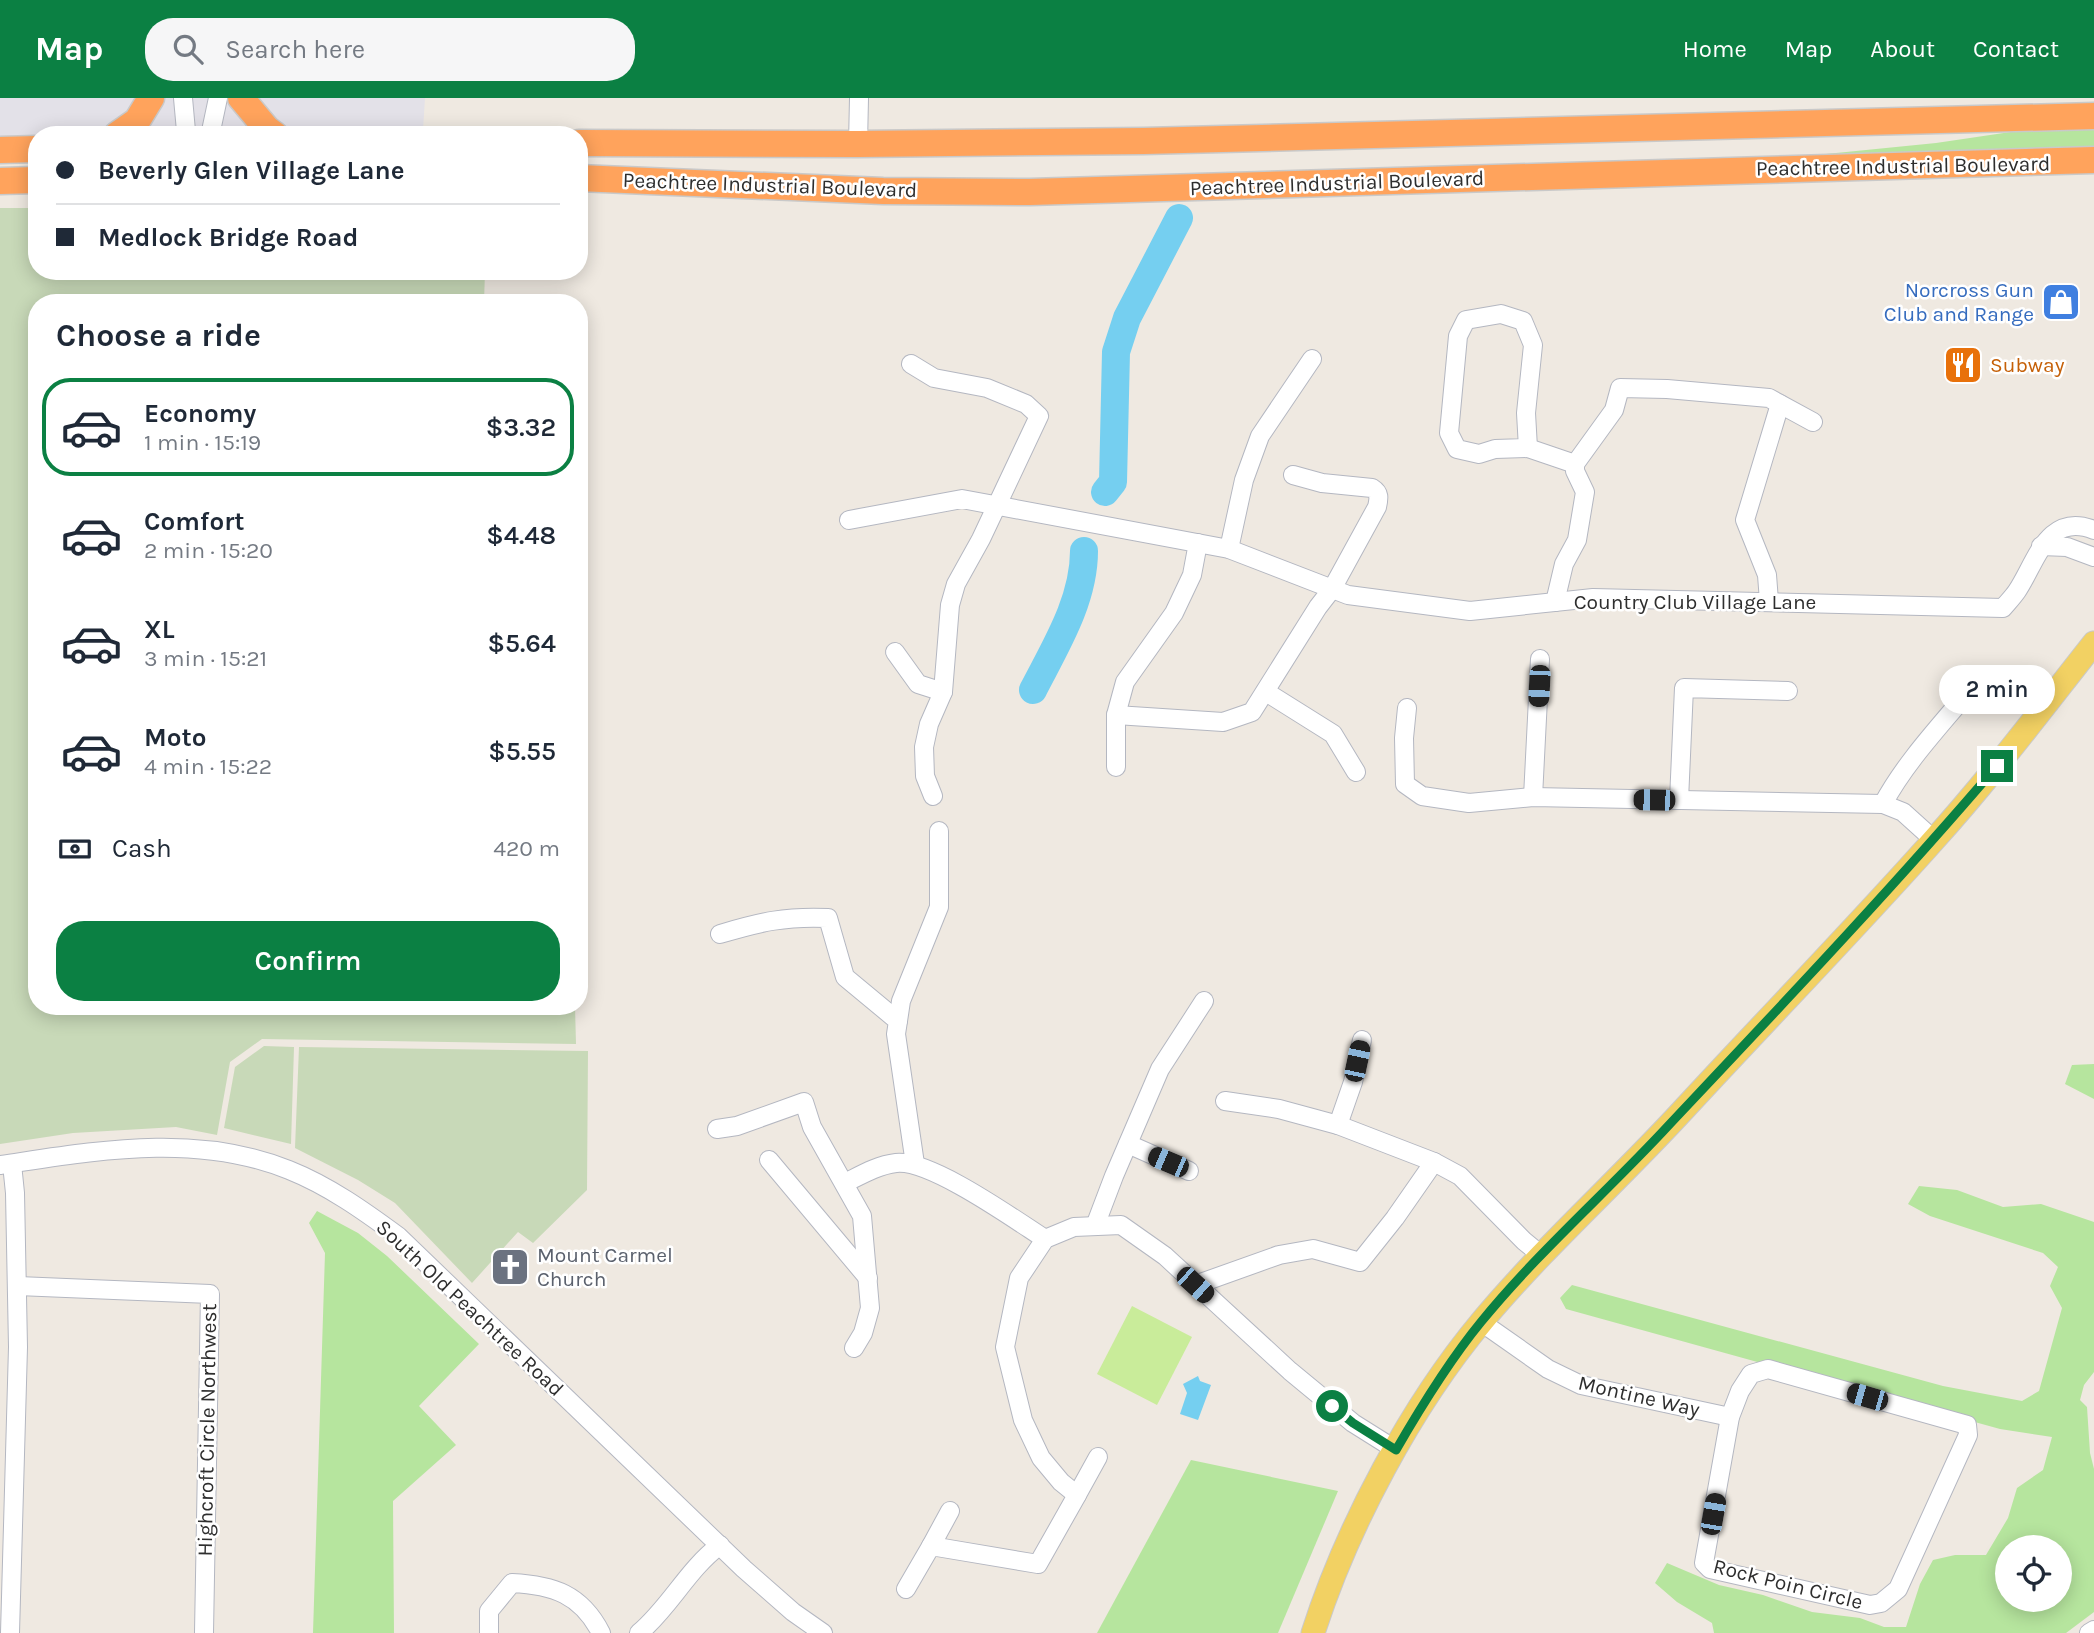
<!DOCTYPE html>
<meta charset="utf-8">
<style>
:root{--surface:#fff;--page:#f6f6f7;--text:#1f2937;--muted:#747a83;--line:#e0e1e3;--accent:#0b8043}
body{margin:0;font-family:Karla,sans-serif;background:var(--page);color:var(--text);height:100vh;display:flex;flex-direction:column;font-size:26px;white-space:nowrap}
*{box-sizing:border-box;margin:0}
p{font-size:23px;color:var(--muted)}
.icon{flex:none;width:38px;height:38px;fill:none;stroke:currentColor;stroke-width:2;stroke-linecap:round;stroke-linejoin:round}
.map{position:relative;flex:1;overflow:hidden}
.sheet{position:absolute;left:28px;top:196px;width:560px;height:721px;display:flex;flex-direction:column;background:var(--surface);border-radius:28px;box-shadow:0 4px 18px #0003}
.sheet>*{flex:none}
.hud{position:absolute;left:28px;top:28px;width:560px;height:154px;border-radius:28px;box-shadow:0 4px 18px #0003;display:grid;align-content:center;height:154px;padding:0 28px;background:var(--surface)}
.controls{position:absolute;left:1995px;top:1437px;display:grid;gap:14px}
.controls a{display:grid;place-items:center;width:77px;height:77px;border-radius:50%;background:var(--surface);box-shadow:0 4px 18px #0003;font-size:35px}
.end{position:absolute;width:32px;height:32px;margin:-16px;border:9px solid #0b8043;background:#fff;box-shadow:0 0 0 4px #fff}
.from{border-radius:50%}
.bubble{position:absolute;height:49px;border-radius:24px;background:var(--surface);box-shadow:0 4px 18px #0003;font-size:23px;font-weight:600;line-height:49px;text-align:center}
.car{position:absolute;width:21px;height:42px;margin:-21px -10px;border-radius:9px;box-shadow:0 0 5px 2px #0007;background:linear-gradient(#222 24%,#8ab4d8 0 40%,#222 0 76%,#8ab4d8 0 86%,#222 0)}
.hud b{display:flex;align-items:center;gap:24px;height:66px;font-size:26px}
.hud b+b{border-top:2px solid var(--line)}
.hud i{width:18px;height:18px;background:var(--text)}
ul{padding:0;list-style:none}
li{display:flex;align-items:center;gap:21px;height:98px;margin:0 14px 10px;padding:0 14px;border:4px solid transparent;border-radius:28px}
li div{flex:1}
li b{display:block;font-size:26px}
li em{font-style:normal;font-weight:600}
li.selected{border-color:var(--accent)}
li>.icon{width:63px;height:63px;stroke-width:1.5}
h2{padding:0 28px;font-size:32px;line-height:84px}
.pay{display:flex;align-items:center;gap:18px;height:77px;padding:0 28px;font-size:26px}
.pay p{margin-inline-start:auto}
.primary-button{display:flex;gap:14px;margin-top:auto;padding:14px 28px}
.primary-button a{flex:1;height:80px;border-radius:28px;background:var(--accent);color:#fff;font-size:28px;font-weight:600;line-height:80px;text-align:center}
header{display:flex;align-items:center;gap:42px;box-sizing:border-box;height:98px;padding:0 35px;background:var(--accent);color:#fff}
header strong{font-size:33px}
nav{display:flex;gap:38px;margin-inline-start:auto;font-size:24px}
.search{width:490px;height:63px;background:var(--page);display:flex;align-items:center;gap:18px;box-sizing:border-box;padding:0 24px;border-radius:28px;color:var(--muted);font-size:26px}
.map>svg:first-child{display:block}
</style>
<header>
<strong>Map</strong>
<div class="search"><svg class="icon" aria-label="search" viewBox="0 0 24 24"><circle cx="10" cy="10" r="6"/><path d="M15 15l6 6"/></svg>Search here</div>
<nav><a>Home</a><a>Map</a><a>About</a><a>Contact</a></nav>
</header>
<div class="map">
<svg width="2094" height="1535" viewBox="0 0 2094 1535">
<rect width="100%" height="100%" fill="#efe9e1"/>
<!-- industrial -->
<path fill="#e3e1e8" d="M0,0h425l-2,32 -47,5h-339v25l-37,1z"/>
<!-- green -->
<g fill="#b6e59e" fill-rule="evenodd">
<path d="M2094,30v22l-267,12 -1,-8 110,-11 88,-13z"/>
<path d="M2094,966v35l-29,-15 7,-19z"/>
<path d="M1919,1088l38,4 46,17 38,-3 53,18v150l-10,13 -4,15 7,7 3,46 4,16v143l-28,21h-352l-2,-10 -35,-21 -22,-19 12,-20 52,22 44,10 49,17 48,6 24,9h22l14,-43 13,-24 22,-5h31l22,-37 9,-30 26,-18 9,-33 -52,-8 -434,-120 -6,-11 12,-13 371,101 79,15 17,-10 23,-83 -12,-22 8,-19 -15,-14 -113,-37 -22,-12zM2007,1449h53v53h-53z"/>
<path d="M317,1113l41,22 29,23 92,88 -60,62 37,39 -63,56 1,132h-81l12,-380 -16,-30z"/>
<path d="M1191,1362l147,31 -60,142h-181z"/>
</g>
<!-- cemetery -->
<g fill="#c8d9b8">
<path d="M0,110h37v63h448l-1,32h-447v703h538l1,38 -314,-5 -32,23 -13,73 -41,-8 -103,6 -73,11z"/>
<path d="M264,948l30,1 -3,97 -67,-16 11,-61z"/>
<path d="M299,949l289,4 -1,139 -54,53 -15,-11 -46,51 -77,-80 -37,-23 -63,-32z"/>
</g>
<!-- pitch -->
<path fill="#c9ec9a" d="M1132,1208l60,31 -35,68 -60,-31z"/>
<!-- water -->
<path fill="#75cff0" d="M1198,1278l2,5 11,4 -13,35 -18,-6 7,-21 -4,-9z"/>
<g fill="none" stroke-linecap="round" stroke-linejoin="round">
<!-- river -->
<g stroke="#75cff0" stroke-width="28">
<path d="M1105,394l8,-10 3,-130 11,-34 52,-100"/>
<path d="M1033,592c22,-43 51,-89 51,-139"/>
</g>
<defs>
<g id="minor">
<path d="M183,0l3,33"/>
<path d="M211,33l7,-33"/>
<path d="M858,46l1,-46"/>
<path d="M1501,216l22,7 10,24 -7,68 2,35 -33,1 -16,5 -22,-5 -8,-16 9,-97 8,-16z"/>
<path d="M911,266l23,14 53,10 39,16 13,12 -58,123 -25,45 -6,21 -7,87 -14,32 -5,23 1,29 8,20"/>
<path d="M1528,350l47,16"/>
<path d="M849,422l113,-21 267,50 119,46 122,16 123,-13 410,10c4,-5 10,-11 14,-17 19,-28 30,-80 77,-61"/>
<path d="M2041,448l26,1 27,10"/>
<path d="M1229,451l15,-69 16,-44 52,-77"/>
<path d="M1769,503l-2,-26 -22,-55 35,-116"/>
<path d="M1555,504l9,-38 13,-24 8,-48 -10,-21v-7l39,-54 6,-22 47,1 102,9 44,24"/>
<path d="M895,554l23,32 25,8"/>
<path d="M1266,594l67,42 23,38"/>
<path d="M1407,610l-3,30 1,46 17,12 47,7 64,-6 350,7 20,8 31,28"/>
<path d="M1116,617l107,7 29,-10 66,-105 14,-18 45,-82c2,-9 3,-14 -5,-19l-50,-5 -29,-8"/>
<path d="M1116,669v-52l9,-33 49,-69 18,-38 6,-32"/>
<path d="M1533,699l7,-138"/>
<path d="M1679,702l5,-112 104,3"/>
<path d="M1883,706c22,-41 56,-77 86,-113"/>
<path d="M720,836c40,-12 66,-18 108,-16l17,59 53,44 -2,13 19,130"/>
<path d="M898,923l3,-20 38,-94v-76"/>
<path d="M1225,1003l54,8 59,16 96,37 26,14 64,65 17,14"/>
<path d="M1338,1027l15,-43 9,-42"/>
<path d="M717,1031l20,-3 67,-24 8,25 50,89 8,92 -7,25 -9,15"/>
<path d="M1128,1046l61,27"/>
<path d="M769,1062l99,118"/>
<path d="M0,1067c96,-14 195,-33 289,5 40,16 75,41 109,66l346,333 49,43 30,21"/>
<path d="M845,1085c16,-8 33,-18 51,-20 34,-4 118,56 149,76"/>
<path d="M1095,1128l19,-50 46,-107 44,-68"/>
<path d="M1195,1187l84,-30 34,-6 47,13 35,-44 39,-56"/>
<path d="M18,1188l192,8 -6,339"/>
<path d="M1481,1224l67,47 33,16 149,32"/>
<path d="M1768,1271l199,56 1,10 -70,154 -17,14 -11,2 -160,-36 -6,-6 26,-146 10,-26 11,-17z"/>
<path d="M1077,1397l21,-38"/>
<path d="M931,1448l19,-35"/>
<path d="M906,1491l25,-43 107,18 39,-69 -16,-13 -20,-24 -18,-38 -18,-73 14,-69 26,-39 29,-12 47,-2 44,31 125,115 63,52 43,27"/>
<path d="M10,1535l8,-286 -3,-154 -3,-29"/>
<path d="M489,1535v-22l23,-28c41,2 69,11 89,50"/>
<path d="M639,1535c31,-26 48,-63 81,-88"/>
<path d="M2089,1535l5,-3"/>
</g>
<path id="major" d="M1313,1535c34,-106 98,-227 170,-313 63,-75 136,-140 202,-212 82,-89 167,-176 248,-267 57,-63 108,-131 161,-198"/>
<g id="highway">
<path d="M241,0l26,31 8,6"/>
<path d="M117,37l20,-14 14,-23"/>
<path d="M579,45l279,1 286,-3 950,-25"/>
<path d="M0,52l37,-1"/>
<path d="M579,80l304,13 147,1 1064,-32"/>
<path d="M0,83l37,-1"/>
</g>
</defs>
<!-- minor casing -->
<use href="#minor" stroke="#b4b7c1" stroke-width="20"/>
<!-- major casing -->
<use href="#major" stroke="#c9c9c9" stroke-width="25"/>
<!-- highway casing -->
<use href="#highway" stroke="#c9c9c9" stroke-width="29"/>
<!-- minor -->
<use href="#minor" stroke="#fff" stroke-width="18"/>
<!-- major -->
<use href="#major" stroke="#f2d163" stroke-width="23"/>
<!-- highway -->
<use href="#highway" stroke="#ffa35c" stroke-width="26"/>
</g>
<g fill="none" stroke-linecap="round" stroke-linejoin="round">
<!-- route -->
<path stroke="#0b8043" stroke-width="9" d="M1332,1308l21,17 43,27c26,-45 53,-89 85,-128 57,-70 126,-130 187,-196 111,-118 223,-236 329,-360"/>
</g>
<!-- icons -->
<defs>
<symbol id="shop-square" viewBox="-11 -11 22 22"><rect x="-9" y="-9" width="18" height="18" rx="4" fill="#3f7fe0" stroke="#fff"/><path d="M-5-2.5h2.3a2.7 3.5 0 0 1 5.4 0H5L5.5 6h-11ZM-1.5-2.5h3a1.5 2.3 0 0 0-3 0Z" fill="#fff"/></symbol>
<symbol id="restaurant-square" viewBox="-11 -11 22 22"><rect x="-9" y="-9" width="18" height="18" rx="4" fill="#e8710a" stroke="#fff"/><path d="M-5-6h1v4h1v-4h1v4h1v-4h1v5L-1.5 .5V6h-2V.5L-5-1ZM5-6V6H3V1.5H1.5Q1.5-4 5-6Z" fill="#fff"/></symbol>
<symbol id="church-square" viewBox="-11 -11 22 22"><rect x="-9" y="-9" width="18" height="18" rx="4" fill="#6b7280" stroke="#fff"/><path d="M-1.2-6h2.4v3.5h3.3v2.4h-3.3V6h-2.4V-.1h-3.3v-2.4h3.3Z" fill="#fff"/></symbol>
</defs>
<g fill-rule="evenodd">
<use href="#shop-square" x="2039" y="182" width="44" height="44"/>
<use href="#restaurant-square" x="1941" y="245" width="44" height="44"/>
<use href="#church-square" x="488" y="1147" width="44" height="44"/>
</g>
<g text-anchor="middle" stroke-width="5" stroke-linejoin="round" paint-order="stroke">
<!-- street labels -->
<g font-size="21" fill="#2e2e2e" stroke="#fff">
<text transform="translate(1903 68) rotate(-1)" y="7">Peachtree Industrial Boulevard</text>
<text transform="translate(1337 85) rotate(-2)" y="7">Peachtree Industrial Boulevard</text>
<text transform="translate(770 87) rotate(2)" y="7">Peachtree Industrial Boulevard</text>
<text x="1695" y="511">Country Club Village Lane</text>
<text transform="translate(470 1210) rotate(43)" y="7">South Old Peachtree Road</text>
<text transform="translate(1639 1298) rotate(13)" y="7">Montine Way</text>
<text transform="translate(207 1332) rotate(-89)" y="7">Highcroft Circle Northwest</text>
<text transform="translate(1788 1486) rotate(14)" y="7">Rock Poin Circle</text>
</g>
<!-- shop labels -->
<g font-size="21" fill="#366cbe" stroke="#fff" text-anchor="end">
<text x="2034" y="199">Norcross Gun<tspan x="2034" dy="24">Club and Range</tspan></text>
</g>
<!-- food labels -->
<g font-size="21" fill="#c56008" stroke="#fff" text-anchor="start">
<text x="1990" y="274">Subway</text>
</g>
<!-- worship labels -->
<g font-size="21" fill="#5b616d" stroke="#fff" text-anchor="start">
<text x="537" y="1164">Mount Carmel<tspan x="537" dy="24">Church</tspan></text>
</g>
</g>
</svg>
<div class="controls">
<a><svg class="icon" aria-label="locate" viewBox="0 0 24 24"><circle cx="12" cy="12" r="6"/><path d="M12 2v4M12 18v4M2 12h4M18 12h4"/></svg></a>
</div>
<i class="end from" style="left:1332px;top:1308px"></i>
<i class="end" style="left:1997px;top:668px"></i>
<div class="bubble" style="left:1939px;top:567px;width:116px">2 min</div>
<i class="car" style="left:1539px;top:588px;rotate:183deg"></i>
<i class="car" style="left:1654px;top:702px;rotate:271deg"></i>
<i class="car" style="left:1357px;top:963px;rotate:12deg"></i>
<i class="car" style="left:1168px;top:1064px;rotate:293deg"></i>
<i class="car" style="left:1195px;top:1187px;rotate:132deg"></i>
<i class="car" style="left:1867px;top:1299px;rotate:286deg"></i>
<i class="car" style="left:1713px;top:1416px;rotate:10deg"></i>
<div class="hud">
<b><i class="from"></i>Beverly Glen Village Lane</b>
<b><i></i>Medlock Bridge Road</b>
</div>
<section class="sheet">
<h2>Choose a ride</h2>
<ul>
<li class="selected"><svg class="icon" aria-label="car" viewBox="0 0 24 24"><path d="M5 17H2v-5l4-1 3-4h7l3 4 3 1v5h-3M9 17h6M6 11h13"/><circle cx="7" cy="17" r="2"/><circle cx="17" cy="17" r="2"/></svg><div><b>Economy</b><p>1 min · 15:19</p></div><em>$3.32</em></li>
<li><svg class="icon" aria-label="car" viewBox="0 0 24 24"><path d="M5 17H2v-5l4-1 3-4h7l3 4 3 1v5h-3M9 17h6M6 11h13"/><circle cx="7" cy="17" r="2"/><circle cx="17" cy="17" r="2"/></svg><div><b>Comfort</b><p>2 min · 15:20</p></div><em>$4.48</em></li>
<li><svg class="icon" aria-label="car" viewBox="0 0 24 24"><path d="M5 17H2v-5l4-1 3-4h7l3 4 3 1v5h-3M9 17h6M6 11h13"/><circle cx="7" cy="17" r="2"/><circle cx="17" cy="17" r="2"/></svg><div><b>XL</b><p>3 min · 15:21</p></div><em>$5.64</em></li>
<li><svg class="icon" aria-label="car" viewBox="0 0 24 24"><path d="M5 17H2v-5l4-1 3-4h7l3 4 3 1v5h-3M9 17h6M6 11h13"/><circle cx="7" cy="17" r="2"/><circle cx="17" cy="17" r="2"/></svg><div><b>Moto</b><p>4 min · 15:22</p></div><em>$5.55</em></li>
</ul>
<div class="pay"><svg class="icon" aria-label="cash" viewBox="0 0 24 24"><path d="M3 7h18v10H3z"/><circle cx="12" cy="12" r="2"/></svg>Cash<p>420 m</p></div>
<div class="primary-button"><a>Confirm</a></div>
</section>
</div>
